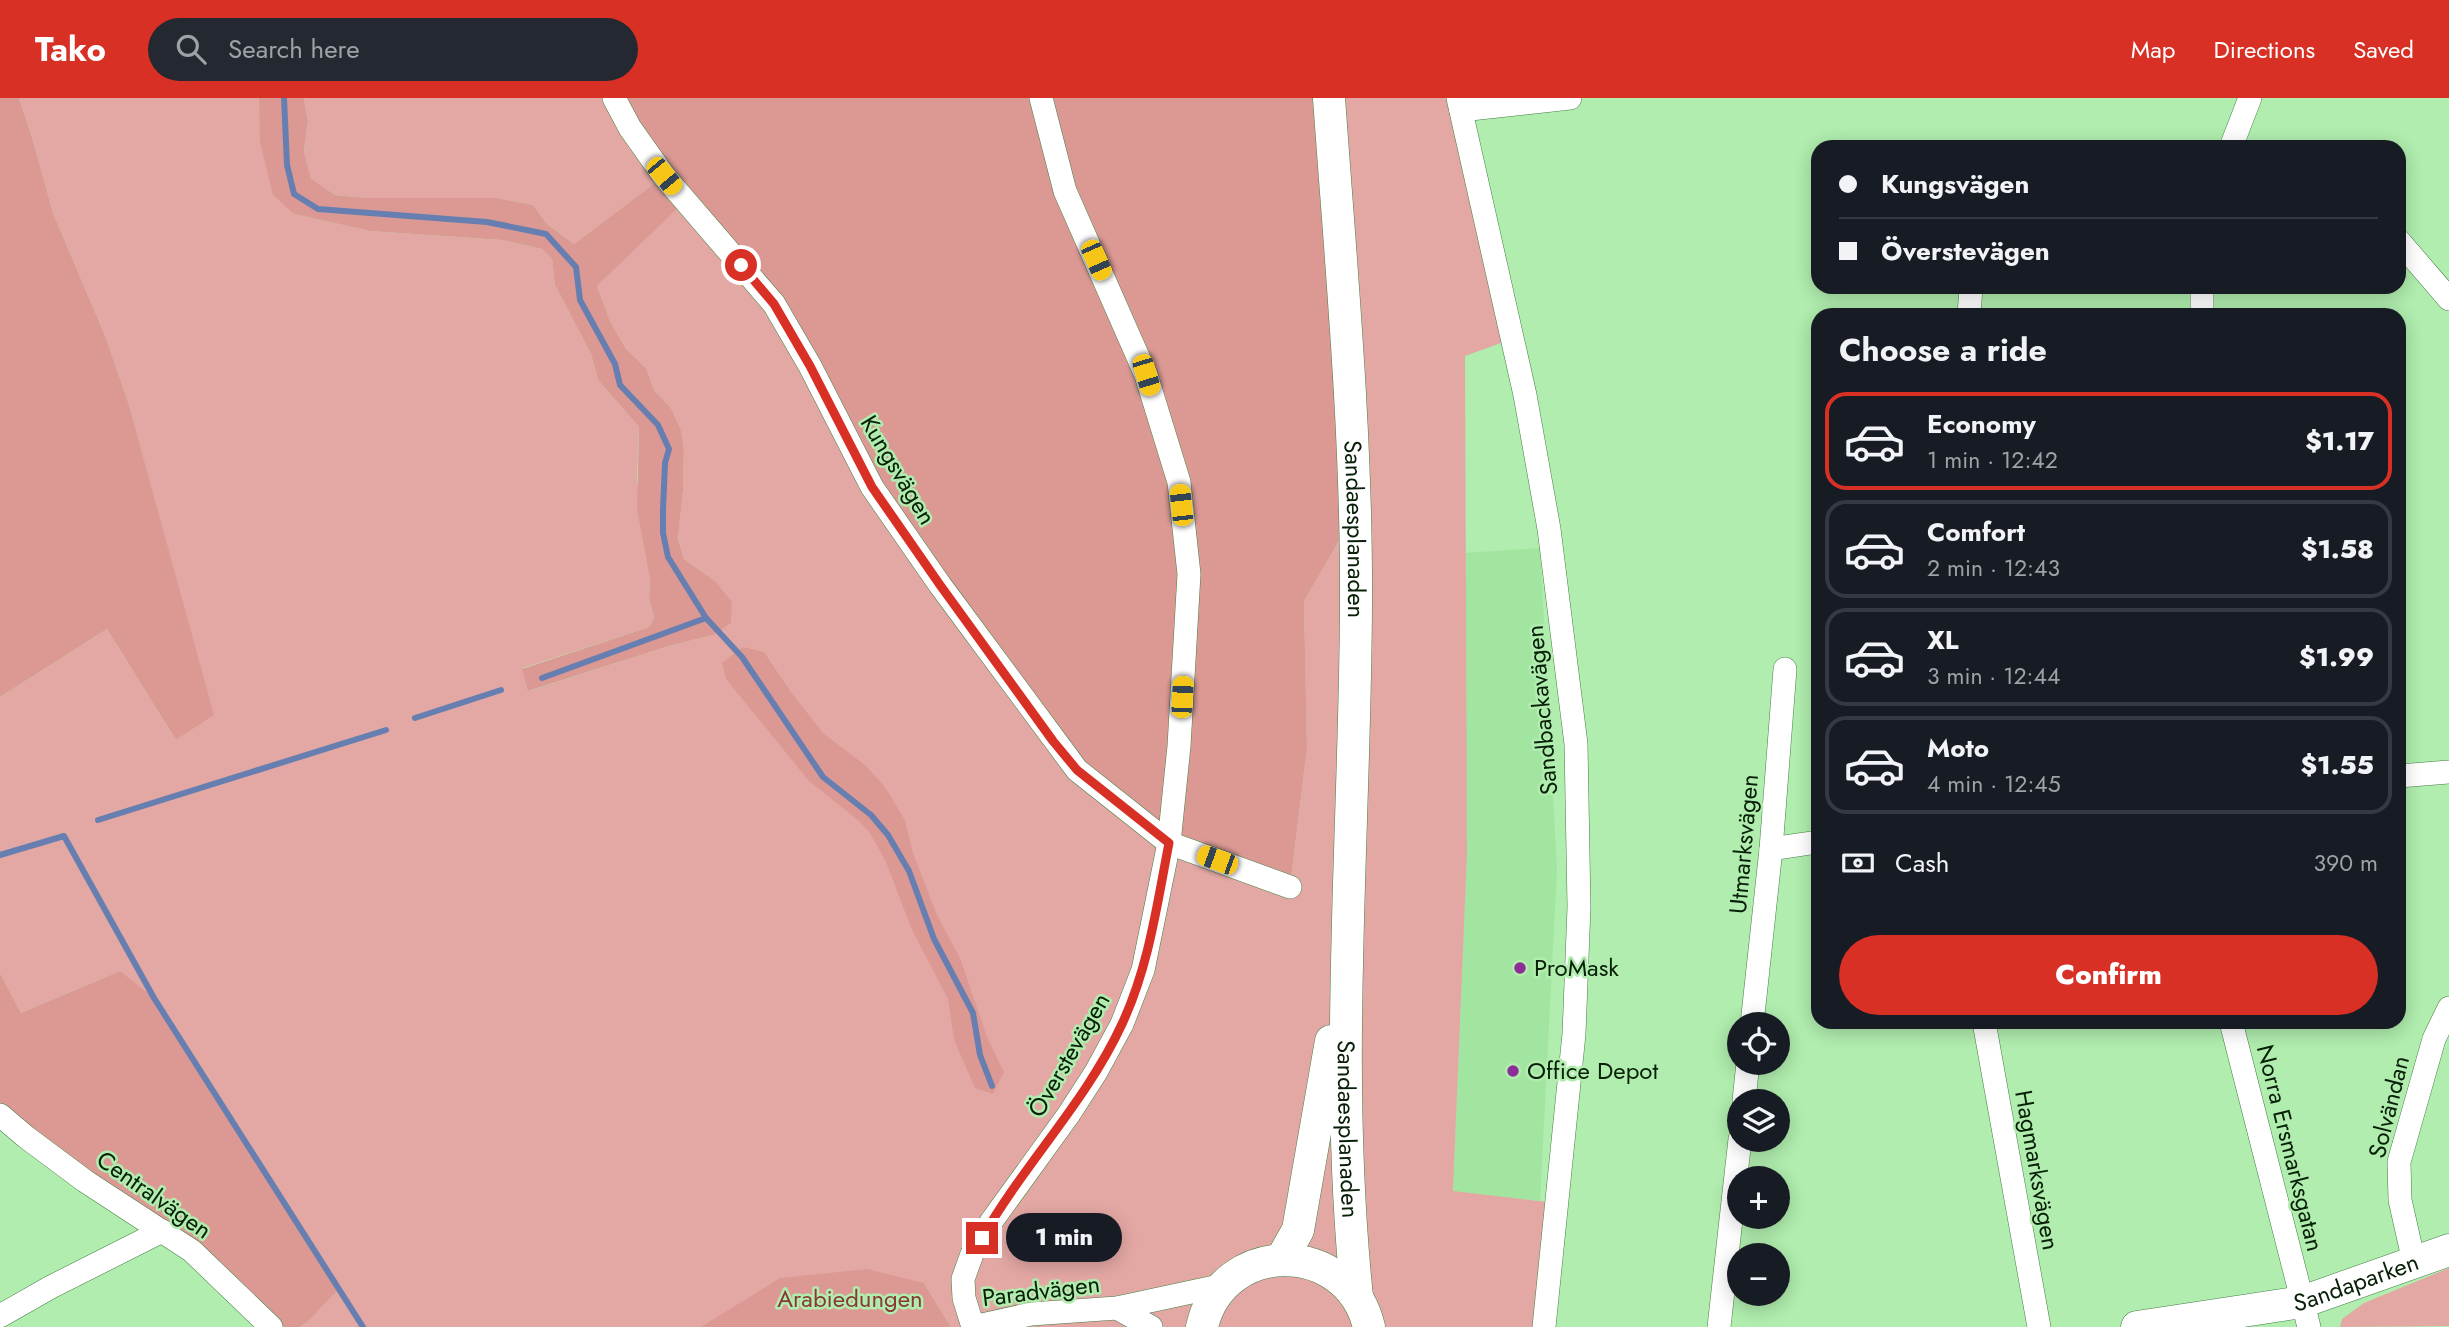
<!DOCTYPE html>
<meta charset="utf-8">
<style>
:root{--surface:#171b24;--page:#242831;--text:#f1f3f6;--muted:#9ea1a6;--line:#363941;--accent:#d93025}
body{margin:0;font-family:Jost,sans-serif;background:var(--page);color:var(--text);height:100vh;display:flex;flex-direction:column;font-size:26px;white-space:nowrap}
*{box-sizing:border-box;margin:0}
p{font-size:23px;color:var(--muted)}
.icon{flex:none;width:38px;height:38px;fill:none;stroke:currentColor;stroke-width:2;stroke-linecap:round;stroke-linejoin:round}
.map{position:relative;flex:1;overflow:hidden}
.drawer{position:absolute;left:1811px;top:210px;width:595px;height:721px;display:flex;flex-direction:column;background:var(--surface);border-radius:21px;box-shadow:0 4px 18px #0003}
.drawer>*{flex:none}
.banner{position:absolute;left:1811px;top:42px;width:595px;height:154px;border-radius:21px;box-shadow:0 4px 18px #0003;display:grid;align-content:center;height:154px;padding:0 28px;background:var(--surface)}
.buttons{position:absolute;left:1727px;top:914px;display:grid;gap:14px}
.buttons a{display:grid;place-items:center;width:63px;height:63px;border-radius:50%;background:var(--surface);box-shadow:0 4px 18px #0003;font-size:35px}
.end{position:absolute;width:32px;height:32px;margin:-16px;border:9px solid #d93025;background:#fff;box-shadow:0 0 0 4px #fff}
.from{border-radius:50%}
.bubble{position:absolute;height:49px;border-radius:24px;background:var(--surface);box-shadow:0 4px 18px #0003;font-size:23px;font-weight:800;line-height:49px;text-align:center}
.car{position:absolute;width:21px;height:42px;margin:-21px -10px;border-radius:9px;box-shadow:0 0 5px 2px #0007;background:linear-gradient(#f5c518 24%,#345 0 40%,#f5c518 0 76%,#345 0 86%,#f5c518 0)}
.banner b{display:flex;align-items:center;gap:24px;height:66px;font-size:26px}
.banner b+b{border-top:2px solid var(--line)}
.banner i{width:18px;height:18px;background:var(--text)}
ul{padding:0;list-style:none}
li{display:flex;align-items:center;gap:21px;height:98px;margin:0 14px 10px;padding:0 14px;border:4px solid var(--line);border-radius:21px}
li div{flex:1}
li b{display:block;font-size:26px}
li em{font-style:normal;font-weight:800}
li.on{border-color:var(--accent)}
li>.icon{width:63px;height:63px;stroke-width:1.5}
h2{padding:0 28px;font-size:32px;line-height:84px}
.pay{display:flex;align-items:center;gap:18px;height:77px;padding:0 28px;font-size:26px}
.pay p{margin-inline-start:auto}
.button{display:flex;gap:14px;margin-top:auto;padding:14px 28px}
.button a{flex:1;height:80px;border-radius:42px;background:var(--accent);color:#fff;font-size:28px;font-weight:800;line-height:80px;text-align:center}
header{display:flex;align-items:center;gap:42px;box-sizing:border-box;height:98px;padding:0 35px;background:var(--accent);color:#fff}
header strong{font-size:33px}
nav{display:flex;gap:38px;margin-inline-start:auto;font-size:24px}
.search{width:490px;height:63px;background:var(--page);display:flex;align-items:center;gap:18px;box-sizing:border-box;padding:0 24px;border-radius:38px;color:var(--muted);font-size:26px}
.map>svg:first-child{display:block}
</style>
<header>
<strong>Tako</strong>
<div class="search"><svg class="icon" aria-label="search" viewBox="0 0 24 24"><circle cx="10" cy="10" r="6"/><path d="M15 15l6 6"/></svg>Search here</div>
<nav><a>Map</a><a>Directions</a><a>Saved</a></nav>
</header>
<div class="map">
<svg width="2449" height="1229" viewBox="0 0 2449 1229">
<rect width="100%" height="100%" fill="#b0edae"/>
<!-- built -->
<path fill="#a2e5a0" d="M1540,450l17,321 -17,332 -87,-9 14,-337 -3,-302z"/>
<!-- green -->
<g fill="#e4a8a4">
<path d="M19,0h240l1,11 34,105 76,17 132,9 40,9 10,10 3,26 36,69 7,26 41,47 -2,53 13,99 -1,19 5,20 -5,9 -126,41 6,23 140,-45 44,-11 2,-54 -31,-22 -6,-22 5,-46 1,-41 -3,-20 -10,-22 -17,-18 -8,-22 -20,-19 -16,-28 -13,-35 87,-86 606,687 17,-139 -3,-147 50,-86 -25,-417h129l54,241 -47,17 2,499 -14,336 103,12 -12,124h-593l-27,-44 -223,44h-402l7,-4 -186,-352 -99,42 -21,-40v-276l107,-68 69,111 37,-25 -84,-310 -23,-67 -53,-125 -21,-76z"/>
<path d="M304,0h310l50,78 -90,68 -27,-20 -14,-19 -36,-7h-128l-34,-3 -24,-15 -7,-29 4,-30z"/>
<path d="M2449,1170v58l-109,1 2,-8 22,-16z"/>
</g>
<!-- forest -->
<g fill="#dc9994">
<path d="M0,0h19l13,39 21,76 53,125 23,67 85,310 -38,25 -69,-111 -107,68z"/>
<path d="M259,0h45l4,23 -4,30 7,28 24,16 34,3h128l36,7 14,19 27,20 90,-68 -50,-78h715l25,417 -50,86 3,147 -17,139 -121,-44 -92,-73 -137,-185 -130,-219 -125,-165 -88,85 13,35 16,28 20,19 8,22 17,18 10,22 3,20 -1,41 -5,47 6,21 31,22 17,21 -1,21 -18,12 -44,11 -141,45 -6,-22 127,-42 5,-9 -5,-20 1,-19 -13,-70 2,-82 -41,-47 -7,-26 -36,-69 -3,-26 -10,-10 -40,-9 -132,-9 -76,-17 -21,-19 -13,-53z"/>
<path d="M743,549l21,5 27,40 32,41 42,32 20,22 20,33 8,33 24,62 23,43 27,79 17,35 -11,22 -18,-6 -21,-48 -6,-41 -36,-69 -26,-68 -16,-29 -11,-12 -50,-40 -83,-102 -4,-16z"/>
<path d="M120,873l34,27 185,291 -33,34 -7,4h-28l-271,-212v-142l21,40z"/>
<path d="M867,1171l57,14 27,44h-250l79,-49z"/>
</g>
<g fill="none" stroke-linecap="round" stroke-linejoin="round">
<!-- stream -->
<g stroke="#667fb0" stroke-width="6">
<path d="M284,0l3,67 7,29 24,15 169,13 59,12 30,33 4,33 35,64 5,21 38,40 11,24 -4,14 -2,47v23l5,24 38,61 36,39 81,120 48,38 17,20 21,36 25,68 39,74 7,42 12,31"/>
<path d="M542,580l164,-60"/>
<path d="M415,620l86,-28"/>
<path d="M98,722l288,-90"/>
<path d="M0,757l64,-19 90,162 209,329"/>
</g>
<defs>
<g id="street">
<path d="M614,0l16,30 34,48 110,128 36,62 62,121 68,98 137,185 92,73 121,44"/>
<path d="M1458,0l67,297 24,134 27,215 3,163 -5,127 -30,293"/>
<path d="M1461,12l109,-12"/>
<path d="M2231,49l19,-49"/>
<path d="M2399,143l50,58"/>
<path d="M1969,217l2,-28"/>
<path d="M2202,217v-28"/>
<path d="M2399,678l50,-4"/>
<path d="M1771,751l47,-7"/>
<path d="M1984,924l55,305"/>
<path d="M2231,924l78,305"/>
<path d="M1752,926l19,-175 14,-180"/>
<path d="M1744,1003l4,-39"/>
<path d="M0,1017l26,22 59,44 107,70 79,76"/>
<path d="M2414,1164l-14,-62 -1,-38 35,-123 15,-31"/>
<path d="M1117,1210l34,19"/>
<path d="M0,1218l51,-29 111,-56"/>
<path d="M973,1229l-9,-29 -1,-19 9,-25 19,-32 78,-108 27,-42 26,-48 21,-54 26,-127 10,-97 10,-172 -10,-92 -33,-107 -81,-184 -24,-93"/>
<path d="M973,1229l58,-13 86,-6 107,-23"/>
<path d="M1719,1229l21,-188"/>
</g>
<g id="secondary">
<path id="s1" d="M1329,0c12,168 28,337 27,506 -1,231 -23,463 1,693"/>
<path d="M1281,1162l17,-30 33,-189"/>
<path d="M1202,1229c20,-89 146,-89 167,0"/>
<path id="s2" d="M2137,1229l165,-25 147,-52"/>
</g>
</defs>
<!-- street casing -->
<use href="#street" stroke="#467e45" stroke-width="24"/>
<!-- secondary casing -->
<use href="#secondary" stroke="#467e45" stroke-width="33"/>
<!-- street -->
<use href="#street" stroke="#fff" stroke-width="23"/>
<!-- secondary -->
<use href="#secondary" stroke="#fff" stroke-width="32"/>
</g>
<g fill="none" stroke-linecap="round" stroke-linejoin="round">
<!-- route -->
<path stroke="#d93025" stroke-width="9" d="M741,167l33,39 36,62 62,121 68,98 113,156 24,29 92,73c-12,61 -20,123 -47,181 -36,78 -98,140 -140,214"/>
</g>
<!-- markers -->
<g fill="#8d2e97" stroke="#b0edae" stroke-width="2.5">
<circle cx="1520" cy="870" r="7"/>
<circle cx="1513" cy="973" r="7"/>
</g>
<g text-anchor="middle" stroke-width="5" stroke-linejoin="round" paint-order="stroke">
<!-- street labels -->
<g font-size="24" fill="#081f08" stroke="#b0edae">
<text transform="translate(898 372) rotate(59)" y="8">Kungsvägen</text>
<text dy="8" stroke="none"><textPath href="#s1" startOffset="432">Sandaesplanaden</textPath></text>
<text transform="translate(1542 612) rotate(-95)" y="8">Sandbackavägen</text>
<text transform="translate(1744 746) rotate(-85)" y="8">Utmarksvägen</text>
<text transform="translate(1069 957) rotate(-60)" y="8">Överstevägen</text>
<text transform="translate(2389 1009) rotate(-76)" y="8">Solvändan</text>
<text dy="8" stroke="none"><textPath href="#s1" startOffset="1032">Sandaesplanaden</textPath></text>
<text transform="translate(2290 1050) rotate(76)" y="8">Norra Ersmarksgatan</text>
<text transform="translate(2037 1072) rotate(80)" y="8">Hagmarksvägen</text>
<text transform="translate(154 1097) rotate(35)" y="8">Centralvägen</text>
<text dy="8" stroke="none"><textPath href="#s2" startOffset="224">Sandaparken</textPath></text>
<text transform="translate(1041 1193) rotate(-7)" y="8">Paradvägen</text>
</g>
<!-- poi labels -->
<g font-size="24" fill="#081f08" stroke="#b0edae" text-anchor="start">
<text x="1534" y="878">ProMask</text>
<text x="1527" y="981">Office Depot</text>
</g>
<!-- park labels -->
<g font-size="24" fill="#893836" stroke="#b0edae">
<text x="850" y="1209">Arabiedungen</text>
</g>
</g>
</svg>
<div class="buttons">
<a><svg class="icon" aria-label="locate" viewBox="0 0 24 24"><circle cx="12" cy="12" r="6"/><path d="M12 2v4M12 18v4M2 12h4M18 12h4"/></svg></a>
<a><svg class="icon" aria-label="layers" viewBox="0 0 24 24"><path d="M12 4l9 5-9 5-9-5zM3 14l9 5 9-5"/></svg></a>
<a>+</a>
<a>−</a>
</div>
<i class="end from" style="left:741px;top:167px"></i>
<i class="end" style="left:982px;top:1140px"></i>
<div class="bubble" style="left:1006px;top:1115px;width:116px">1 min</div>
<i class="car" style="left:664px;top:78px;rotate:140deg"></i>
<i class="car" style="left:1096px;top:162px;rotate:156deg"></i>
<i class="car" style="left:1146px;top:277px;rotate:163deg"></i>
<i class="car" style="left:1181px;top:407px;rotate:354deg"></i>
<i class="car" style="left:1182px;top:599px;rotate:3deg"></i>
<i class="car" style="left:1217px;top:762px;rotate:290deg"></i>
<div class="banner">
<b><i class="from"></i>Kungsvägen</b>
<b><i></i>Överstevägen</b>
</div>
<section class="drawer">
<h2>Choose a ride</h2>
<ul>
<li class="on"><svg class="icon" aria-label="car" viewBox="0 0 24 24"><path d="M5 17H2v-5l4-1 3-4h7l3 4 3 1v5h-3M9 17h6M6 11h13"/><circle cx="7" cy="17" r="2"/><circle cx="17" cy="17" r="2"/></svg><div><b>Economy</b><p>1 min · 12:42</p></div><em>$1.17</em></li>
<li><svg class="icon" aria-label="car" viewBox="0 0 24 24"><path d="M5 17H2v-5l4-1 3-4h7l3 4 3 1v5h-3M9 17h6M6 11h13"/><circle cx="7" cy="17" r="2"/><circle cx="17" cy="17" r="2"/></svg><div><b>Comfort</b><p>2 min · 12:43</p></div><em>$1.58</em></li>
<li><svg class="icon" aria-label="car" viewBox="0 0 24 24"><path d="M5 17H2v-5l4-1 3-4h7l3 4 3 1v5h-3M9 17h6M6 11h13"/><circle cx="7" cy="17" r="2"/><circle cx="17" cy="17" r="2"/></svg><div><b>XL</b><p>3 min · 12:44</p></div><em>$1.99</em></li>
<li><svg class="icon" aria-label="car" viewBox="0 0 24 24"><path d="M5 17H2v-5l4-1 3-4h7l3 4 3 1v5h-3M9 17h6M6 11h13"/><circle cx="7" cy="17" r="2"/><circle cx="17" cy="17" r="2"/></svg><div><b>Moto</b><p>4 min · 12:45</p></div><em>$1.55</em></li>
</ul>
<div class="pay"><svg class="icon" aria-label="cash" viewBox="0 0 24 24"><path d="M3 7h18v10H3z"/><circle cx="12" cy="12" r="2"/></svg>Cash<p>390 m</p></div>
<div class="button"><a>Confirm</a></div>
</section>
</div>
